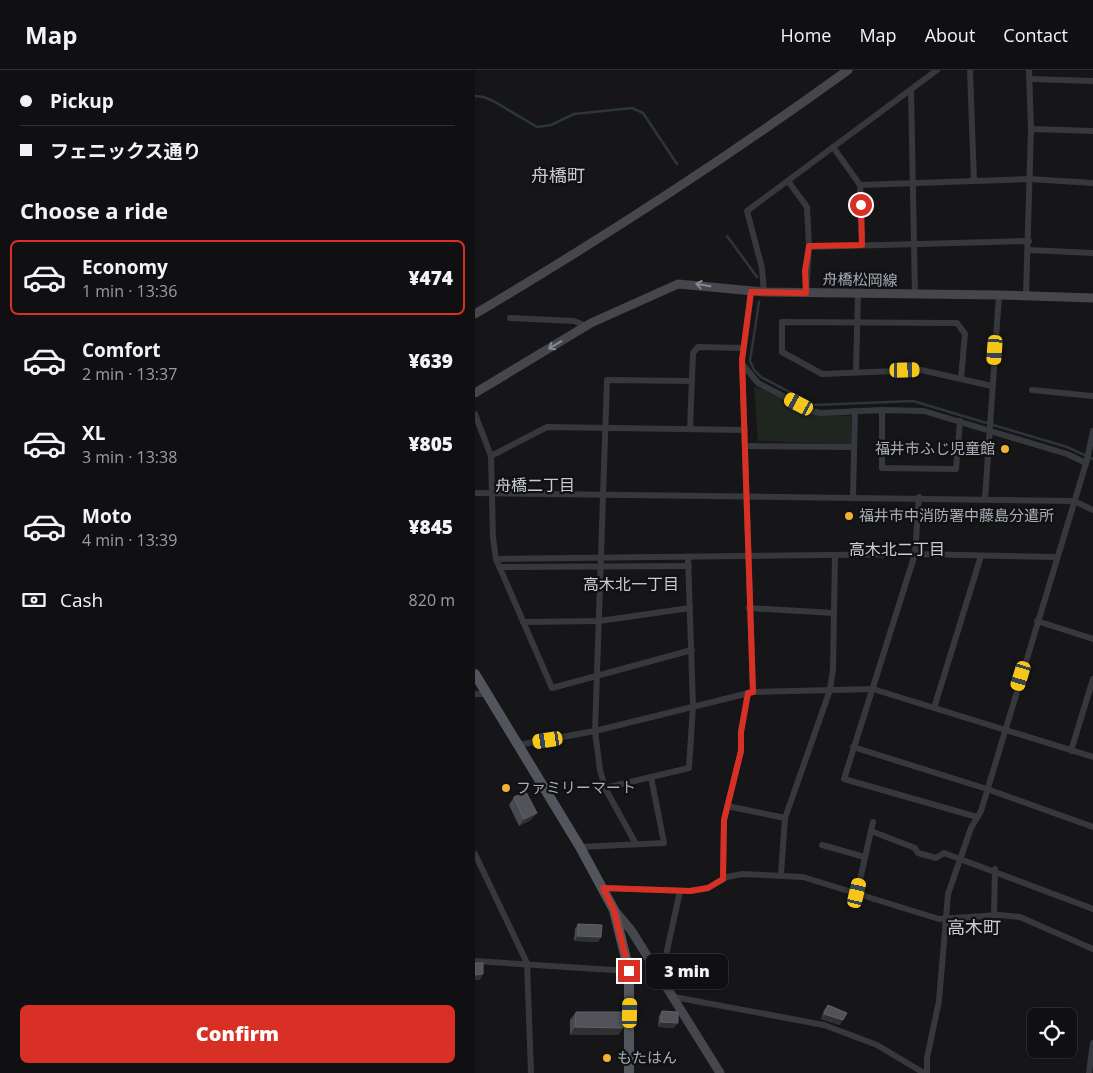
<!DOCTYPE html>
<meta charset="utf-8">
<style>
:root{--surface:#101012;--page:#1e1e20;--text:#f1f3f6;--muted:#9c9d9f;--line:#303032;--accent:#d93025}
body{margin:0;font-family:"Open Sans","Noto Sans JP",sans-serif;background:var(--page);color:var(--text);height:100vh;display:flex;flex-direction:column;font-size:19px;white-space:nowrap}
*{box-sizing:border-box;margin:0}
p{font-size:16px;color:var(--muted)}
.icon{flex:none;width:28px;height:28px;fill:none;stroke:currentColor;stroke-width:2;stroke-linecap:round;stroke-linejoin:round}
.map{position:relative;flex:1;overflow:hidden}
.drawer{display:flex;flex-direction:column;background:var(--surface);width:475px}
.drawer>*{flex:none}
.guide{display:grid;align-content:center;height:110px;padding:0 20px;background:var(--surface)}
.tools{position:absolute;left:552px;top:938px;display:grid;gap:10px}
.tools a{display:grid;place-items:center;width:50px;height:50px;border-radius:8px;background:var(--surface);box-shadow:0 1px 4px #0004,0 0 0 1px var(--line);font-size:25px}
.end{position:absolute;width:22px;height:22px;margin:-11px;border:6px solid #d93025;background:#fff;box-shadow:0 0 0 2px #fff}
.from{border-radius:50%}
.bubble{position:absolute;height:35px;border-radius:8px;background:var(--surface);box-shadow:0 1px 4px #0004,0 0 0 1px var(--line);font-size:16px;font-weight:800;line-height:35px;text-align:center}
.car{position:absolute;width:15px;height:30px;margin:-15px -8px;border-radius:6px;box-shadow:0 0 4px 1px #0007;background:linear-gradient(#f5c518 24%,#345 0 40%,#f5c518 0 76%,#345 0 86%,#f5c518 0)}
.guide b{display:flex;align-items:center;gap:18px;height:48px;font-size:19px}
.guide b+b{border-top:1px solid var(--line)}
.guide i{width:12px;height:12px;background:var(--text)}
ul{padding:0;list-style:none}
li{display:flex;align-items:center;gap:15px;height:75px;margin:0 10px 8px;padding:0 10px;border:2px solid transparent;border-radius:8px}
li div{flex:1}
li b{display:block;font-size:19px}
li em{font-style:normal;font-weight:800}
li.on{border-color:var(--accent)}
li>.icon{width:45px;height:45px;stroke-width:1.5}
h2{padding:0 20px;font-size:22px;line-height:60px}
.pay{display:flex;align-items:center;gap:12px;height:55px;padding:0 20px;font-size:19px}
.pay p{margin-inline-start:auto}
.cta{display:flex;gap:10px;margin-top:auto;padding:10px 20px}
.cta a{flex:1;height:58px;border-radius:8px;background:var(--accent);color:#fff;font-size:20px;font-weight:800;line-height:58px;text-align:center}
header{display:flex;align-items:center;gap:30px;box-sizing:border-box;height:70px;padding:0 25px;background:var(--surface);border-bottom:1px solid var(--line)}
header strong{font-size:24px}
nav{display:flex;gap:28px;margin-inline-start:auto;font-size:18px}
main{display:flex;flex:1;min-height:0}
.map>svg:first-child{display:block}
</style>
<header>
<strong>Map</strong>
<nav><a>Home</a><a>Map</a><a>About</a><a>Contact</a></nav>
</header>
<main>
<section class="drawer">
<div class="guide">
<b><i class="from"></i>Pickup</b>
<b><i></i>フェニックス通り</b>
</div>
<h2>Choose a ride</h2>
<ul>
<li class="on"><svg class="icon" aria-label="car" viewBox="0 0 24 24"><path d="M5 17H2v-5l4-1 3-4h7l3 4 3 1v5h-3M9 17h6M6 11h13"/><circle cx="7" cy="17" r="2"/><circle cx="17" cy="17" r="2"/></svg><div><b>Economy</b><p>1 min · 13:36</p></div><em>¥474</em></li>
<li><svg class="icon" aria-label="car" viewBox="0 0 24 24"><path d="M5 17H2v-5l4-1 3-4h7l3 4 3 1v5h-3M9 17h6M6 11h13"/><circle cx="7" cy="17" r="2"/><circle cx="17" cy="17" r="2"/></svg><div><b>Comfort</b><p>2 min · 13:37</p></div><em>¥639</em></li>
<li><svg class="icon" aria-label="car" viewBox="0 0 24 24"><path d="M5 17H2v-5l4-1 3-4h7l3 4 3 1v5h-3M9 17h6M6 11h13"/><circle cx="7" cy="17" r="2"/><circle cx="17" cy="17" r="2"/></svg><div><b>XL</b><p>3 min · 13:38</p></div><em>¥805</em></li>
<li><svg class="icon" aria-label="car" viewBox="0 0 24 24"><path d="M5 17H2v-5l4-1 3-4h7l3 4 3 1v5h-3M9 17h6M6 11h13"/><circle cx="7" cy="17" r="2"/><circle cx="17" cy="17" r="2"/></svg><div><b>Moto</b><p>4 min · 13:39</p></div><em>¥845</em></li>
</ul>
<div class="pay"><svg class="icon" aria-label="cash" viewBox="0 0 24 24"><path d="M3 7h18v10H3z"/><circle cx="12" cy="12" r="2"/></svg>Cash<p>820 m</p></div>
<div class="cta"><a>Confirm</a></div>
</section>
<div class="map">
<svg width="618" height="1003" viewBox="0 0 618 1003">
<rect width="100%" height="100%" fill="#161618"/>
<!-- green -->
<path fill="#1e261f" d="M279,317l14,4 42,22 41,3v28l-93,-3z"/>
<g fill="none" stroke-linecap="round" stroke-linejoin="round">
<!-- stream -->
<g stroke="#2c353c" stroke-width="2.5">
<path d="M0,26l9,1 11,5 42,25 14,-2 23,-11 58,-6 11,5 34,51"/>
<path d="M252,166l30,41"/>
<path d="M284,232l-9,59 4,9 7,7 53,28 99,-4 154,46 26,12"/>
</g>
<!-- street -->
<g stroke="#37383d" stroke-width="6">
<path d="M495,0l4,111"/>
<path d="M555,9l63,2"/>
<path d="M436,20l4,204"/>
<path d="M556,59l62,2"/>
<path d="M358,77l27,38 2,60"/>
<path d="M313,111l19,26 2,40 -3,46"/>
<path d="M385,115l169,-6 64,4"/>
<path d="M334,177l220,-6"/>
<path d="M554,180l64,3"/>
<path d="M276,222l-9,68 11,332"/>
<path d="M289,222l-2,-24 -15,-57 190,-141"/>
<path d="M551,225l5,-166 -2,-59"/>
<path d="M35,248l64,3 12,5"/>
<path d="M269,296l14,17 54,28 9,2 61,-3 42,1 143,43 19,9"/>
<path d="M381,301l2,-78"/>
<path d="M486,308l4,-44 -8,-11 -175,-1v30l40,22 99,-4 71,16"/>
<path d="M557,320l61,6"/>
<path d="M407,340v58l74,1 4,-48"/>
<path d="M0,344l16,42"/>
<path d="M215,359l3,-76 5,-6 45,1"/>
<path d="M270,376l109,1"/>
<path d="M0,423l599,8 19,9"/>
<path d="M378,427l2,-86"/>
<path d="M444,427l-4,57 -71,225 133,38"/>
<path d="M510,429l14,-204"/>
<path d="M21,489l419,-5 142,3"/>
<path d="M24,497l190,-1"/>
<path d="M274,538l85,5"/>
<path d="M562,551l56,18"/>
<path d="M48,552l76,-1 91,-13"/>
<path d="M217,580l-140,38 -56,-129 -3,-21 -2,-82 56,-29 198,3"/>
<path d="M0,624h13"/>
<path d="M459,638l47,-152"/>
<path d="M43,675l77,-14 158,-39 120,-3 220,68"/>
<path d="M378,677l134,42 106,38"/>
<path d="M596,681l22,-72"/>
<path d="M130,718l84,-20 4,-62 -5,-149"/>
<path d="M252,736l58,12"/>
<path d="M396,761l44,17 3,5 18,5 8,-5 149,56"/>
<path d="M161,774l-31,-56 -5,-18 -5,-39 12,-351 84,1"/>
<path d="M347,775l43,12"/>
<path d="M105,777l84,-4 -13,-66"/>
<path d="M0,784l52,109 4,110"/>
<path d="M306,804l4,-56 45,-128 3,-21 2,-114"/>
<path d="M248,809l1,-59 17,-69v-19l7,-39"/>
<path d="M128,818l87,3 18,-3 19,-11 15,-3 61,3 136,42 60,-4 21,2 73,32"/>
<path d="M382,823l16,-71"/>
<path d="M519,845l1,-46"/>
<path d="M0,891l154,10"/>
<path d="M178,896l13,-11 14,-64"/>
<path d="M199,927l150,28 53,20 47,28"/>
<path d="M452,1003v-15l12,-57 9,-107 23,-66 10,-17 106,-351 6,-29"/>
<path d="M614,1003l4,-30"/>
</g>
<!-- secondary -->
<g stroke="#45474d" stroke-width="9">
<path d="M0,244c128,-76 253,-157 373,-244"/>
<path d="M0,323l116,-70 87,-39 86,8 235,3 94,3"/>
<path d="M139,840l17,20 89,143"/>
</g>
<!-- primary -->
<path stroke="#53555c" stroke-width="10" d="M0,604l105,173 34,63 15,61v102"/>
</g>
<!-- wall -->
<g fill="#47494d">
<path d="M39,727l17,23 -12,6 -10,-21z"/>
<path d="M103,854l23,13 -3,5 -24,-1 1,-12z"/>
<path d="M353,935l12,20 -19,-6 3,-9z"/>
<path d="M187,941l12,17 -16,-1 1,-11z"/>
<path d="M101,942l47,16 -5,7h-48v-15z"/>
</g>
<!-- shaded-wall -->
<g fill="#2f3033">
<path d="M62,743l-6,7 -12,6 5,-7z"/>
<path d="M103,866l23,1 -3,5 -24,-1z"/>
<path d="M8,904l-3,6h-5v-5z"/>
<path d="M349,944l19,6 -3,5 -19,-6z"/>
<path d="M186,952l17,1 -4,5 -16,-1z"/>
<path d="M100,957l48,1 -5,7h-48z"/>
</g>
<!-- building -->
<g fill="#525359" stroke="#5f6168">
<path d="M51,722l11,21 -13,6 -10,-22z"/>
<path d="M103,854l24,1 -1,12 -23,-1z"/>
<path d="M0,893h8v11l-8,1z"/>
<path d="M353,935l19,8 -4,7 -19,-6z"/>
<path d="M187,941l16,1v11l-17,-1z"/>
<path d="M101,942h47v16l-48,-1z"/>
</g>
<!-- one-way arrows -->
<defs><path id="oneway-shaft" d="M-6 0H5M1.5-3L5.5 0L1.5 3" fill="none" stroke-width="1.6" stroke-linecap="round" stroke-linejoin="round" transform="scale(1.25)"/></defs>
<g stroke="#858993">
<use href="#oneway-shaft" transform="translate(228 215) rotate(-171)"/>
<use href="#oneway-shaft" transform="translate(80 275) rotate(149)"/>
</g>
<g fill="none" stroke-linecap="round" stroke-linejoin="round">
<!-- route -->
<path stroke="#d93025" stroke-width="6" d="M154,901l-15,-61 -11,-22 87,3 18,-3 15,-9 1,-59 17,-69v-19l7,-39 5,-1 -11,-332 9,-68 55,1 -1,-22 4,-25 53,-1 -1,-40"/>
</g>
<!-- markers -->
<g fill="#f2b134" stroke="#111113" stroke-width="2">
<circle cx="530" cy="379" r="5"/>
<circle cx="374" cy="446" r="5"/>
<circle cx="31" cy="718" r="5"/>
<circle cx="132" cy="988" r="5"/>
</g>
<g text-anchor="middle" stroke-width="4.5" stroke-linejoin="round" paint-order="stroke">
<!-- street labels -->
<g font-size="15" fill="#a8adb8" stroke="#111113">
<text transform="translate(385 210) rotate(1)" y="5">舟橋松岡線</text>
</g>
<!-- poi labels -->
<g font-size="15" fill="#a8adb8" stroke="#111113" text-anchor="start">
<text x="520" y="384" text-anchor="end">福井市ふじ児童館</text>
<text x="384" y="451">福井市中消防署中藤島分遣所</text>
<text x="41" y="723">ファミリーマート</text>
<text x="142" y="993">もたはん</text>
</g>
<!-- neighbourhood labels -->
<g font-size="16" fill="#c9ccd4" stroke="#111113">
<text x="60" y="421">舟橋二丁目</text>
<text x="422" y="485">高木北二丁目</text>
<text x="156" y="520">高木北一丁目</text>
</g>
<!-- quarter labels -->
<g font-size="18" fill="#c9ccd4" stroke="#111113">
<text x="83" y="112">舟橋町</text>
<text x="499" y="864">高木町</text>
</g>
</g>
</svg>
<div class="tools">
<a><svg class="icon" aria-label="locate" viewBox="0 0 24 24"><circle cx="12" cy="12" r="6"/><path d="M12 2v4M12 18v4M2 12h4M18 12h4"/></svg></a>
</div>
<i class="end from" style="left:386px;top:135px"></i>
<i class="end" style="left:154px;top:901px"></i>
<div class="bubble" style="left:171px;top:884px;width:82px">3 min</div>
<i class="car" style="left:520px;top:280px;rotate:184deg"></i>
<i class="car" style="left:430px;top:300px;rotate:89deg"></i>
<i class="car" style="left:324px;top:334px;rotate:298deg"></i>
<i class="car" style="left:546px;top:606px;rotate:197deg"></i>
<i class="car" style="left:73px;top:670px;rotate:261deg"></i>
<i class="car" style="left:382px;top:823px;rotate:13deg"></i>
<i class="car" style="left:155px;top:943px;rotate:1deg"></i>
</div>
</main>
